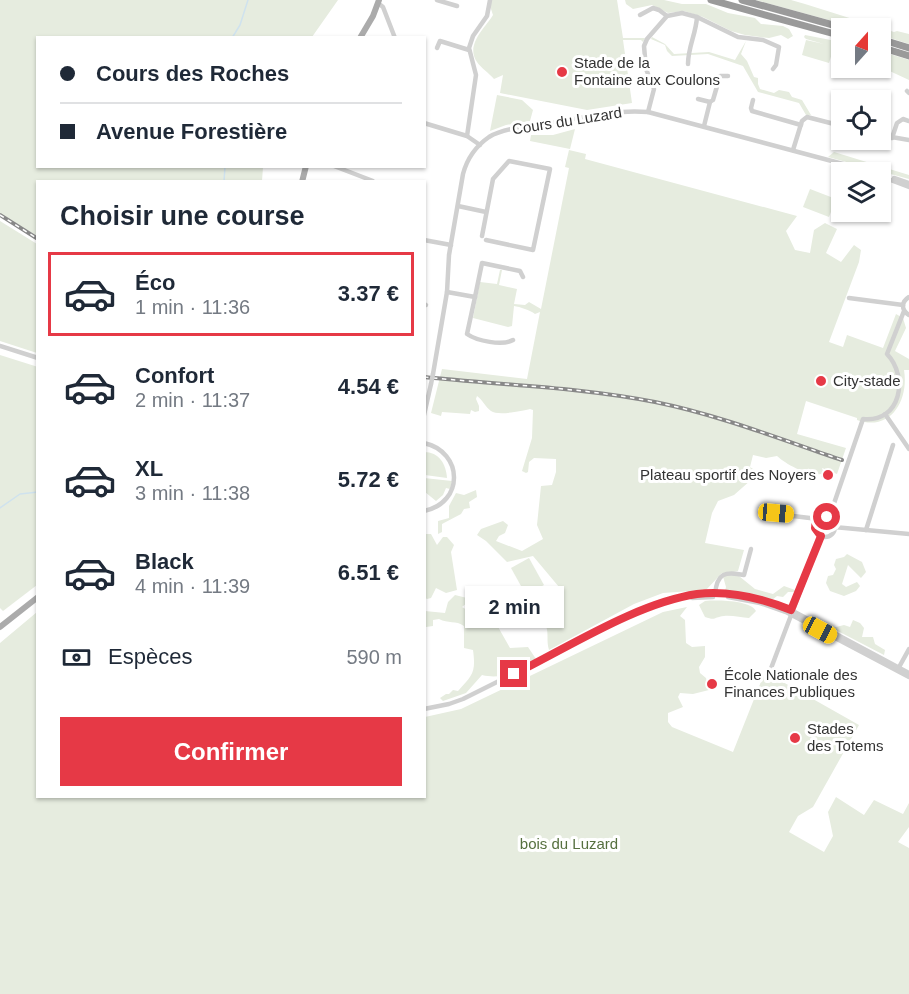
<!DOCTYPE html>
<html lang="fr">
<meta charset="utf-8">
<style>
:root{--surface:#fff;--page:#f2f2f3;--text:#1f2937;--muted:#747a83;--line:#e0e1e3;--accent:#e63946}
body{margin:0;font-family:Arial,sans-serif;background:var(--page);color:var(--text);height:100vh;display:flex;flex-direction:column;font-size:22px;white-space:nowrap}
*{box-sizing:border-box;margin:0}
p{font-size:20px;color:var(--muted)}
.icon{flex:none;width:33px;height:33px;fill:none;stroke:currentColor;stroke-width:2;stroke-linecap:round;stroke-linejoin:round}
.map{position:relative;flex:1;overflow:hidden}
.details{position:absolute;left:36px;top:180px;width:390px;height:618px;display:flex;flex-direction:column;background:var(--surface);border-radius:0px;box-shadow:0 2px 4px #0004}
.details>*{flex:none}
.guide{position:absolute;left:36px;top:36px;width:390px;height:132px;border-radius:0px;box-shadow:0 2px 4px #0004;display:grid;align-content:center;height:132px;padding:0 24px;background:var(--surface)}
.needle{width:39px;rotate:21deg}
.buttons{position:absolute;left:831px;top:18px;display:grid;gap:12px}
.buttons a{display:grid;place-items:center;width:60px;height:60px;border-radius:0px;background:var(--surface);box-shadow:0 2px 4px #0004;font-size:30px}
.end{position:absolute;width:27px;height:27px;margin:-14px;border:8px solid #e63946;background:#fff;box-shadow:0 0 0 3px #fff}
.from{border-radius:50%}
.bubble{position:absolute;height:42px;border-radius:0px;background:var(--surface);box-shadow:0 2px 4px #0004;font-size:20px;font-weight:700;line-height:42px;text-align:center}
.car{position:absolute;width:18px;height:36px;margin:-18px -9px;border-radius:8px;box-shadow:0 0 4px 2px #0007;background:linear-gradient(#f5c518 24%,#345 0 40%,#f5c518 0 76%,#345 0 86%,#f5c518 0)}
.guide b{display:flex;align-items:center;gap:21px;height:57px;font-size:22px}
.guide b+b{border-top:2px solid var(--line)}
.guide i{width:15px;height:15px;background:var(--text)}
ul{padding:0;list-style:none}
li{display:flex;align-items:center;gap:18px;height:84px;margin:0 12px 9px;padding:0 12px;border:3px solid transparent;border-radius:0px}
li div{flex:1}
li b{display:block;font-size:22px}
li em{font-style:normal;font-weight:700}
li.selected{border-color:var(--accent)}
li>.icon{width:54px;height:54px;stroke-width:1.5}
h2{padding:0 24px;font-size:27px;line-height:72px}
.pay{display:flex;align-items:center;gap:15px;height:66px;padding:0 24px;font-size:22px}
.pay p{margin-inline-start:auto}
.primary-button{display:flex;gap:12px;margin-top:auto;padding:12px 24px}
.primary-button a{flex:1;height:69px;border-radius:0px;background:var(--accent);color:#fff;font-size:24px;font-weight:700;line-height:69px;text-align:center}
.map>svg:first-child{display:block}
</style>
<div class="map">
<svg width="909" height="994" viewBox="0 0 909 994">
<rect width="100%" height="100%" fill="#fff"/>
<!-- green -->
<g fill="#e6ecdf">
<path d="M0,0h338l-26,37 -274,1v128l225,1 -1,14 -224,1 -1,54 -37,-22z"/>
<path d="M491,0h126l6,38h22l-2,4 -2,-2h-18l9,63 -45,7 -87,-17 3,-18 -9,4c-5,-6 -13,-11 -17,-17 -12,-17 8,-34 16,-47l-3,-9z"/>
<path d="M625,0h39l18,4h24l22,9 27,5 6,6 22,2 6,3 4,7 -5,3 -7,-4 -12,3 -24,-3 -14,-4 -28,-14 -19,-6 -16,2 -16,-8 -19,4 -7,-5z"/>
<path d="M756,0h35l14,4 89,28 3,-1 12,3v10l-28,-9 -1,-7h-22z"/>
<path d="M805,35l36,7v7l-7,-2 -5,16 -27,-8 4,-15 18,4 -18,-5 -2,-2z"/>
<path d="M652,37l13,7 9,10 35,-2 26,8 11,-19 -5,13 6,7 7,16 4,1v6l2,5 14,4 5,-3 10,2 3,5 10,3 9,15h-5l-7,-12 -41,-11 -15,-26 -35,-12 -36,2 -5,-5 -2,-6 -14,-6z"/>
<path d="M880,51l29,9v20l-28,-13z"/>
<path d="M497,95l25,5 11,10 -3,11 -24,4 -16,6z"/>
<path d="M575,129l-5,20 -40,-8 1,-6h22z"/>
<path d="M569,150l17,4 -1,5 212,57 -11,15 9,19 15,3 4,-23 11,-7 12,6 -11,24 15,9 13,-17 7,5 -2,12 -30,80 14,5 4,-12 36,13 13,-34 7,4 3,10 -11,23 14,8v11h-5c5,30 -13,62 -47,50v-2l-51,-17 -9,33 49,14 -9,26 -15,-6 1,3 11,3 -2,7 -11,-4v-3c-13,2 -34,-9 -44,-18l-11,2 -13,-3 -3,12 15,10v4l-3,1 -11,-2 -17,15 -16,6 -6,12 -7,30 39,7 -6,21 -4,1 21,17 18,5 11,-8 11,4 -1,2h-6l-5,5 -6,-1 -5,4 -47,-9 1,-4 -4,-14 -16,17 -43,3 -29,11 -85,46c-3,-10 0,-16 -3,-24 -3,-10 -11,-15 -13,-26l26,-13 -26,-31 -26,6 -21,-21 -9,-6 4,-6 22,-8 5,4 -3,8 -6,3 -3,5 26,10 21,-12 -6,-14 4,-39 11,-1 4,-13v-13l-22,-1 -5,4 -1,10 -2,1 -4,-2 10,-33 1,-28 -3,-1c-8,2 -32,7 -39,2 -6,-4 -8,-11 -14,-15l-1,3 3,7v5l-4,1 -4,-2 -1,4 -28,-2 -1,4 -10,-3 11,-44 85,10 13,-67 -5,2c-5,-4 -15,-7 -21,-8l-2,20 -4,1 -35,-9 7,-36 17,2 3,-14h2l-3,15 18,4 -3,15 11,1 4,-3 12,7 28,-141 -4,-1z"/>
<path d="M834,152l75,23v4l-81,-22z"/>
<path d="M810,189l26,10 -7,18 -26,-10z"/>
<path d="M0,221l37,23v109l-37,-12z"/>
<path d="M0,355l38,12 -1,218 -34,26 -3,-3z"/>
<path d="M424,452c15,0 22,12 23,26l-22,-3z"/>
<path d="M424,478l28,3 -2,8 -4,-1 -3,7 -7,6 -11,-9z"/>
<path d="M476,490l1,7 -8,5 1,6 -6,1 -3,5 -19,10v8l-4,2v-13l11,-3v-12l7,-13 8,2z"/>
<path d="M425,534h6l6,11 6,-8h4l7,8 -3,7 6,38 -11,3 -10,-5 -5,10 -4,1 -3,-2z"/>
<path d="M847,554l15,8 4,10 -5,6 -13,-13 -6,19 4,3 11,-5 3,4 -4,5 -12,5 -14,-5 -4,-8 2,-7 5,-1 3,-6 -2,-4 2,-6 8,-2z"/>
<path d="M529,558l15,27 -18,10 -15,-27z"/>
<path d="M455,595l12,3v5l-5,4 7,4 -1,4 4,3 1,-6 5,-3 -2,-8 8,-2 4,5 10,6 14,-6 2,2 -21,12 17,30 18,-1 8,12 -12,5 -6,-1 -4,2 2,6c-12,5 -21,7 -34,4l-16,18 -23,8 -3,-3 6,-4h3l4,-4 5,1c15,-16 18,-19 15,-41l-9,-2v-22c-8,-6 -16,-2 -25,-7l-6,1v6l-7,1 -1,-3v-13l20,2 3,-11z"/>
<path d="M705,601c12,-1 45,-1 51,10l-7,7c-7,0 -17,-3 -25,-2 -10,1 -8,5 -19,1l-6,-12z"/>
<path d="M687,607l-7,9 5,4 1,23 6,4 13,-1v11l-6,10 1,6 6,5 3,12 -16,4 -13,-1 -2,4 5,10 -15,6v9l4,5 61,25 33,-83 9,4 -1,4 85,48 -46,82 -15,9 -9,16 35,20 9,-16 -5,-24 8,-15 28,18 10,-15 29,14 6,-11v24l-11,15 11,6v146h-909v-351l37,-31 1,184h386l1,-79 36,-8 202,-97z"/>
<path d="M853,620l7,3 4,5 -2,9h11l2,7 10,6 -1,5 -52,-27 12,-3 6,2z"/>
</g>
<g fill="none" stroke-linecap="round" stroke-linejoin="round">
<!-- stream -->
<g stroke="#cfe2ee" stroke-width="1.5">
<path d="M232,38l8,-13 8,-25"/>
<path d="M224,182l1,-16"/>
<path d="M0,508l20,-14 18,-2"/>
</g>
<!-- minor -->
<g stroke="#d0d0d0" stroke-width="4.5">
<path d="M437,0l20,6"/>
<path d="M378,3l5,4 12,31"/>
<path d="M640,15l13,-7 6,2 8,6"/>
<path d="M437,48l3,-7 29,9"/>
<path d="M688,64c0,-17 8,-30 9,-47"/>
<path d="M907,91l2,2"/>
<path d="M698,99l12,3"/>
<path d="M753,100l-2,8 1,3 49,14"/>
<path d="M648,112l6,-23 -8,-20 -2,-23 3,-7 20,-23 15,-3 15,4 41,20 25,3 16,7 -3,18 -3,4"/>
<path d="M424,123l43,13 13,9"/>
<path d="M704,126l6,-24 3,-2 7,-24h8"/>
<path d="M880,135l29,5"/>
<path d="M467,136l9,-61 -7,-27 4,-12 14,-20 3,-16"/>
<path d="M892,138l5,-15 6,-4 6,2"/>
<path d="M793,150l9,-29 5,-4 35,9"/>
<path d="M334,166l39,15"/>
<path d="M880,176l29,11"/>
<path d="M894,178l15,5"/>
<path d="M458,206l28,6"/>
<path d="M482,236l11,-57 16,-18 41,8 -17,81 -47,-10"/>
<path d="M424,240l27,5"/>
<path d="M447,292l28,5 7,-34 38,8 3,6"/>
<path d="M475,297l-8,37c10,7 35,12 46,6"/>
<path d="M909,297c-8,5 -8,13 0,18"/>
<path d="M849,298l54,7"/>
<path d="M424,304l2,1"/>
<path d="M0,346l38,12"/>
<path d="M433,374l14,-82 2,-37 14,-81c4,-15 13,-28 26,-37 17,-10 40,-10 59,-13 33,-6 67,-15 100,-12l225,60"/>
<path d="M885,414l24,35"/>
<path d="M424,415l7,-31"/>
<path d="M424,443c40,9 40,60 0,68"/>
<path d="M760,512l58,7"/>
<circle cx="825" cy="527" r="10"/>
<path d="M829,518l34,-99c38,4 46,-42 24,-65l17,-43"/>
<path d="M834,527l75,7"/>
<path d="M866,530l27,-85"/>
<path d="M715,594c2,-21 10,-23 29,-19l7,-26"/>
<path d="M728,597l32,6 26,9 123,65"/>
<path d="M692,598l21,-1"/>
<path d="M898,669l11,-20"/>
<path d="M770,671l51,-135"/>
<path d="M424,709l25,-5 14,-5 182,-91 29,-9 23,-5 18,-1 28,2 19,4 29,11 118,63"/>
</g>
<!-- major -->
<g stroke="#ababab" stroke-width="6">
<path d="M360,38l13,-22 6,-16"/>
<path d="M302,182l4,-16"/>
<path d="M0,627l38,-30"/>
</g>
<!-- highway -->
<g stroke="#9a9a9a" stroke-width="7">
<path d="M711,0l131,36"/>
<path d="M742,0l102,28"/>
<path d="M880,39l29,9"/>
<path d="M880,47l29,9"/>
</g>
<defs>
<g id="rail">
<path d="M0,215l38,24"/>
<path d="M424,377c77,8 156,10 231,25 64,13 125,37 187,58"/>
</g>
</defs>
<!-- rail casing -->
<use href="#rail" stroke="#888" stroke-width="4"/>
<!-- rail -->
<use href="#rail" stroke="#fff" stroke-width="1.5" stroke-dasharray="4.5" stroke-linecap="butt"/>
<!-- minor-bridge -->
<path stroke="#d0d0d0" stroke-width="4.5" d="M431,384l2,-10"/>
</g>
<g fill="none" stroke-linecap="round" stroke-linejoin="round">
<!-- route -->
<path stroke="#e63946" stroke-width="8" d="M514,674c55,-27 123,-71 183,-80 33,-4 64,4 94,16l30,-74 -6,-8c0,-8 5,-12 12,-11"/>
</g>
<!-- markers -->
<g fill="#e63946" stroke="#fff" stroke-width="2">
<circle cx="562" cy="72" r="6"/>
<circle cx="821" cy="381" r="6"/>
<circle cx="828" cy="475" r="6"/>
<circle cx="712" cy="684" r="6"/>
<circle cx="795" cy="738" r="6"/>
</g>
<g text-anchor="middle" stroke-width="6" stroke-linejoin="round" paint-order="stroke">
<!-- poi labels -->
<g font-size="15" fill="#333" stroke="#fff" text-anchor="start">
<text x="574" y="68">Stade de la<tspan x="574" dy="17">Fontaine aux Coulons</tspan></text>
<text x="833" y="386">City-stade</text>
<text x="816" y="480" text-anchor="end">Plateau sportif des Noyers</text>
<text x="724" y="680">École Nationale des<tspan x="724" dy="17">Finances Publiques</tspan></text>
<text x="807" y="734">Stades<tspan x="807" dy="17">des Totems</tspan></text>
</g>
<!-- street labels -->
<g font-size="15" fill="#333" stroke="#fff">
<text transform="translate(567 121) rotate(-9)" y="5">Cours du Luzard</text>
</g>
<!-- park labels -->
<g font-size="15" fill="#56703f" stroke="#fff">
<text x="569" y="849">bois du Luzard</text>
</g>
</g>
</svg>
<div class="buttons">
<a><svg class="needle" viewBox="-14 -14 28 28"><path d="M0-13l5 13h-10z" fill="#e53935"/><path d="M0 13l5-13h-10z" fill="#747a83"/></svg></a>
<a><svg class="icon" aria-label="locate" viewBox="0 0 24 24"><circle cx="12" cy="12" r="6"/><path d="M12 2v4M12 18v4M2 12h4M18 12h4"/></svg></a>
<a><svg class="icon" aria-label="layers" viewBox="0 0 24 24"><path d="M12 4l9 5-9 5-9-5zM3 14l9 5 9-5"/></svg></a>
</div>
<i class="end from" style="left:827px;top:517px"></i>
<i class="end" style="left:514px;top:674px"></i>
<div class="bubble" style="left:465px;top:586px;width:99px">2 min</div>
<i class="car" style="left:776px;top:513px;rotate:95deg"></i>
<i class="car" style="left:820px;top:630px;rotate:118deg"></i>
<div class="guide">
<b><i class="from"></i>Cours des Roches</b>
<b><i></i>Avenue Forestière</b>
</div>
<section class="details">
<h2>Choisir une course</h2>
<ul>
<li class="selected"><svg class="icon" aria-label="car" viewBox="0 0 24 24"><path d="M5 17H2v-5l4-1 3-4h7l3 4 3 1v5h-3M9 17h6M6 11h13"/><circle cx="7" cy="17" r="2"/><circle cx="17" cy="17" r="2"/></svg><div><b>Éco</b><p>1 min · 11:36</p></div><em>3.37 €</em></li>
<li><svg class="icon" aria-label="car" viewBox="0 0 24 24"><path d="M5 17H2v-5l4-1 3-4h7l3 4 3 1v5h-3M9 17h6M6 11h13"/><circle cx="7" cy="17" r="2"/><circle cx="17" cy="17" r="2"/></svg><div><b>Confort</b><p>2 min · 11:37</p></div><em>4.54 €</em></li>
<li><svg class="icon" aria-label="car" viewBox="0 0 24 24"><path d="M5 17H2v-5l4-1 3-4h7l3 4 3 1v5h-3M9 17h6M6 11h13"/><circle cx="7" cy="17" r="2"/><circle cx="17" cy="17" r="2"/></svg><div><b>XL</b><p>3 min · 11:38</p></div><em>5.72 €</em></li>
<li><svg class="icon" aria-label="car" viewBox="0 0 24 24"><path d="M5 17H2v-5l4-1 3-4h7l3 4 3 1v5h-3M9 17h6M6 11h13"/><circle cx="7" cy="17" r="2"/><circle cx="17" cy="17" r="2"/></svg><div><b>Black</b><p>4 min · 11:39</p></div><em>6.51 €</em></li>
</ul>
<div class="pay"><svg class="icon" aria-label="cash" viewBox="0 0 24 24"><path d="M3 7h18v10H3z"/><circle cx="12" cy="12" r="2"/></svg>Espèces<p>590 m</p></div>
<div class="primary-button"><a>Confirmer</a></div>
</section>
</div>
